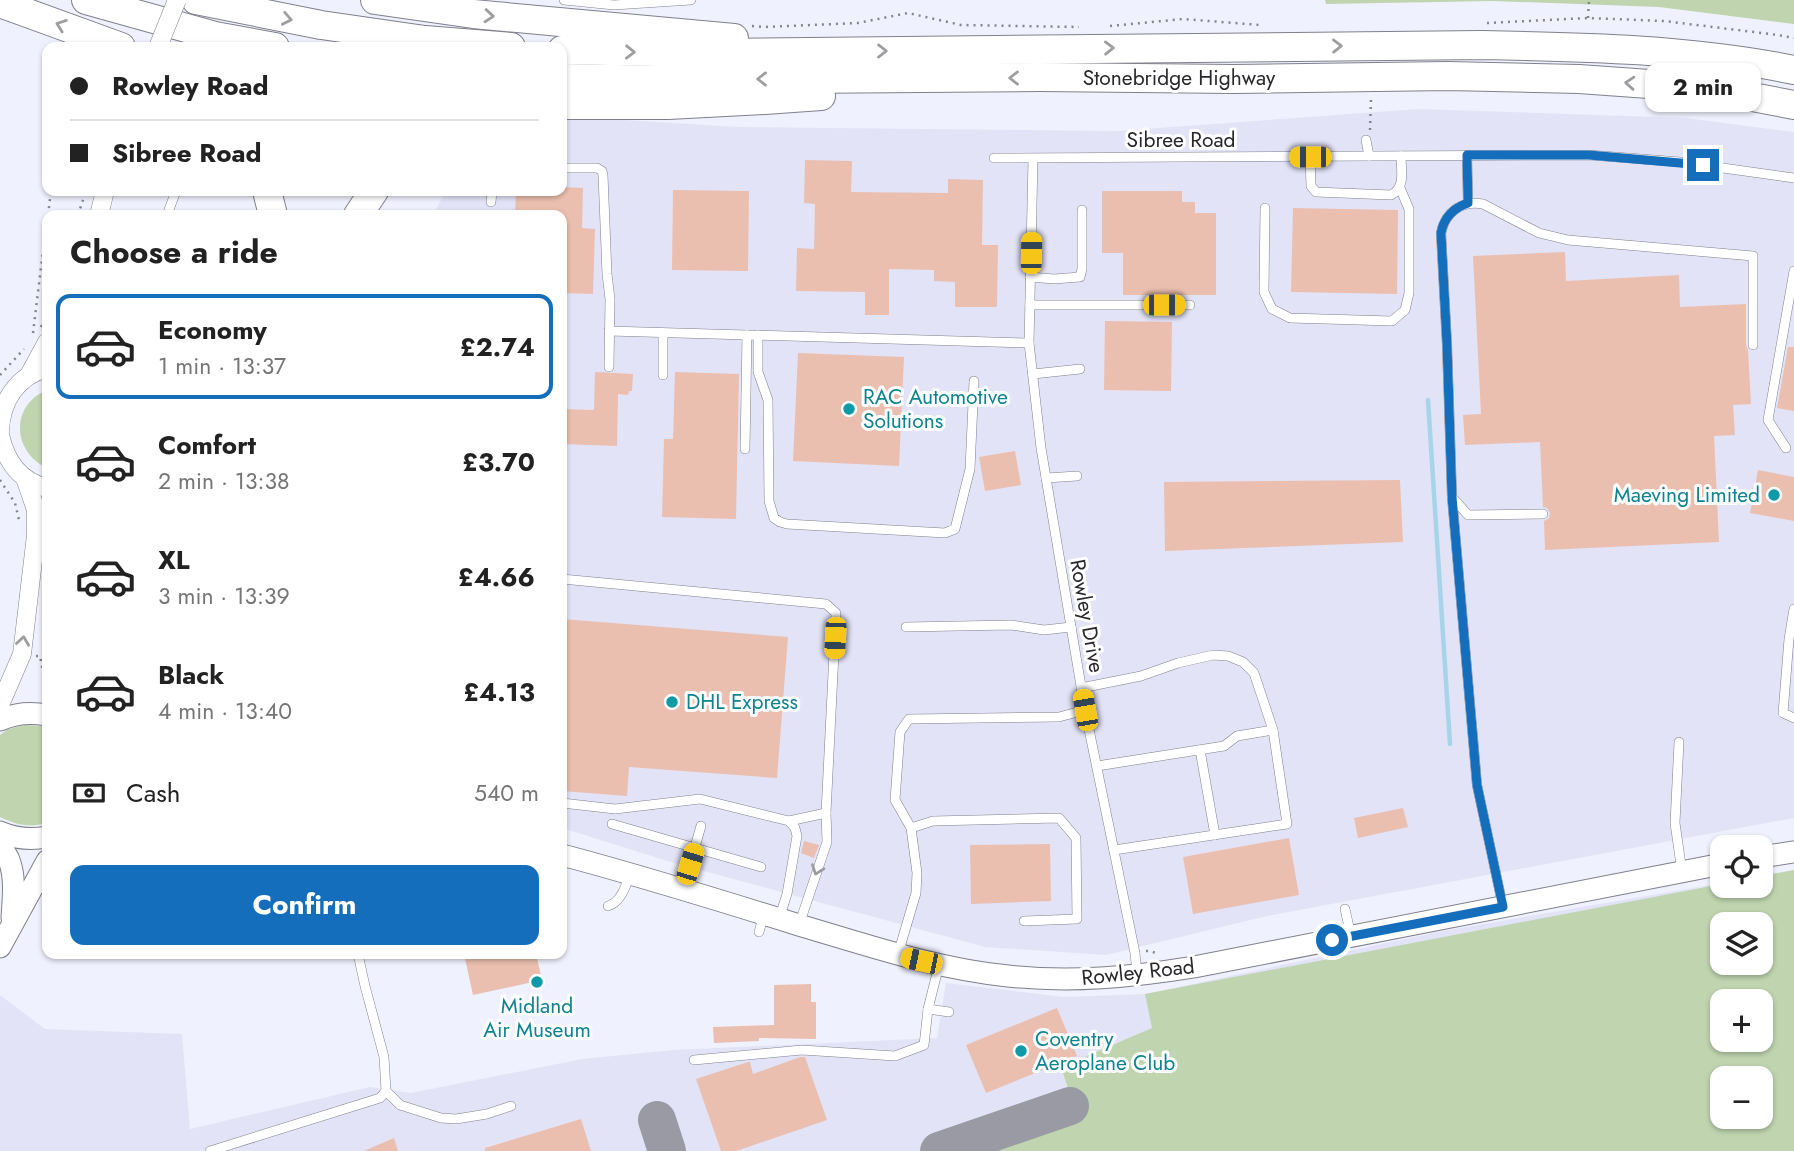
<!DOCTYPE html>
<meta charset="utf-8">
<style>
:root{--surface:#fff;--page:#f6f6f6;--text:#222;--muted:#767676;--line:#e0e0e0;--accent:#156ebc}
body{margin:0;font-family:Jost,sans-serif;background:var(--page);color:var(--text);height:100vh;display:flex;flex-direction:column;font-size:26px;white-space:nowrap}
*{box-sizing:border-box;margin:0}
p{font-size:23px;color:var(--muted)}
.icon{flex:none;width:38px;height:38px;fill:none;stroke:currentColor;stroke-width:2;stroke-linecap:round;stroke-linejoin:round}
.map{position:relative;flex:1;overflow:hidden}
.sheet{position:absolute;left:42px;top:210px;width:525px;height:749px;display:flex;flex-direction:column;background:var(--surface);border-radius:14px;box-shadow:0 2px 5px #0004}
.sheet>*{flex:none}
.top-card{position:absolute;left:42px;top:42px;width:525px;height:154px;border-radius:14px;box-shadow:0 2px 5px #0004;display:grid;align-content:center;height:154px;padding:0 28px;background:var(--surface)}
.tools{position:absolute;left:1710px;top:835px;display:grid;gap:14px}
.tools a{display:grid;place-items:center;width:63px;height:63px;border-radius:14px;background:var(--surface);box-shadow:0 2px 5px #0004;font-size:35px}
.end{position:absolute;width:32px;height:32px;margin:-16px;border:9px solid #156ebc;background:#fff;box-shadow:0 0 0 4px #fff}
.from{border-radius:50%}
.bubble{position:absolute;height:49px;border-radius:14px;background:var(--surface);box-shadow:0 2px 5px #0004;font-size:23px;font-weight:700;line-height:49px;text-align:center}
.car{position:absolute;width:21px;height:42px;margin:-21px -10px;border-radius:9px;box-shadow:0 0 5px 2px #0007;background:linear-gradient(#f5c518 24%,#345 0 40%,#f5c518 0 76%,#345 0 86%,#f5c518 0)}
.top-card b{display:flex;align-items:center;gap:24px;height:66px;font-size:26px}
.top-card b+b{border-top:2px solid var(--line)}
.top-card i{width:18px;height:18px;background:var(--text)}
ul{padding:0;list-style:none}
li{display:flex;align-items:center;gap:21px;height:105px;margin:0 14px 10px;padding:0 14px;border:4px solid transparent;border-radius:14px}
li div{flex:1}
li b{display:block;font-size:26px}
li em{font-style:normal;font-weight:700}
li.current{border-color:var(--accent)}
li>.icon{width:63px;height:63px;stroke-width:1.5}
h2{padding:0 28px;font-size:32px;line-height:84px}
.pay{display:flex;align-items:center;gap:18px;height:77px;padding:0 28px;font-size:26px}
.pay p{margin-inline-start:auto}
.action{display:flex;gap:14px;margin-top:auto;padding:14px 28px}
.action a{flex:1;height:80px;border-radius:14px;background:var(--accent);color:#fff;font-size:28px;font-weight:700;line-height:80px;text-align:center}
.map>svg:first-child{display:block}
</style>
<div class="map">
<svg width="1794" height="1151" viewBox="0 0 1794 1151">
<rect width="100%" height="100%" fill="#f0f1fe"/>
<!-- built -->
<g fill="#e2e3f7" fill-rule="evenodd">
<path d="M1419,109l267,9 108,14v686l-527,98 -161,39 -121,-8 -311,-84 -112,-35v-613h-129l13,-24h116v-75l175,11 380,4z"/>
<path d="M1794,870v281h-1794v-156l45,34 137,5 8,95 180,-42 41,6 171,-34 91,-9 264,-12 9,-55 119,14 80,-3 298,-63 279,-48v3h38l1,-10zM1722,924h38v38h-38zM1722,1001h38v39h-38zM1722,1078h38v38h-38z"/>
</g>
<!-- green -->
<g fill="#bfd4af" fill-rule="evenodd">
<path d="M1325,0h469v24l-135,-17 -166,-6 -167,3z"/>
<path d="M47,390v78c-35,-16 -37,-63 0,-78z"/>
<path d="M25,725l18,1 4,2v95c-18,5 -30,2 -47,-6v-82l8,-6z"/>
<path d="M1794,870v281h-825l108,-36 -16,-48 91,-39 -7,-34 577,-110v2h38l1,-10zM1722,924h38v38h-38zM1722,1001h38v39h-38zM1722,1078h38v38h-38z"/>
</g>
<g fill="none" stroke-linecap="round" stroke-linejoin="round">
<!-- stream -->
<path stroke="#a7d4e9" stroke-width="4.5" d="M1428,400l22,344"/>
<!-- taxiway -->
<g stroke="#9a9aa4" stroke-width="38">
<path d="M657,1120l10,31"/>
<path d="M939,1151l131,-45"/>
</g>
</g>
<!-- building -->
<g fill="#ebbfaf">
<path d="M805,160l47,1 -1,31 97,1v-14l35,1 -1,65h16l-1,62h-42v-25l-21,-1v-11l-45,-1v46h-24v-23l-69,-1 1,-43 17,1 1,-45 -11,-1z"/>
<path d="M562,187l21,1 -1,40 13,1 -2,65 -31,-1v-78h-47l1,-24h46z"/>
<path d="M673,190l76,1 -1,80 -76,-1z"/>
<path d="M1102,191h80v11h13v11h21v82h-93v-42h-21z"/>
<path d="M1293,208l105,2 -1,84 -106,-2z"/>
<path d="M1565,252l1,29 113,-6 1,32 66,-3v41l2,5 3,54 -18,1 2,30 -21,1 5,106 -174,8 -1,-29 5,-3 1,-5 -3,-5 -4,-1 -3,-65 -75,3 -2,-30 18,-1 -8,-158z"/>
<path d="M1105,321l67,1 -1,69 -67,-1z"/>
<path d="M1788,347h6v64l-17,-3z"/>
<path d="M798,353l106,4 -5,109 -106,-5z"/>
<path d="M595,372l38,2 -1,17h-3l-1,4 -10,-1 -1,52 -55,-2v-35l32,1z"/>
<path d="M675,372l64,2 -3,145 -74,-2 2,-78h9z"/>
<path d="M1015,451l6,34 -36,6 -6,-34z"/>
<path d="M1758,470l36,7v44l-44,-8z"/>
<path d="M1400,480l3,62 -238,9 -1,-69z"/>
<path d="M562,619l226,18 -11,141 -148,-11 -2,29 -65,-5z"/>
<path d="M1403,808l5,19 -50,11 -4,-20z"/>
<path d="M1289,838l10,57 -106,19 -10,-57z"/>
<path d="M804,841l15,4 -5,13 -13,-5z"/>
<path d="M1050,844l1,57 -80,3 -1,-59z"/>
<path d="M464,954h72l6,26 -69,15z"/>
<path d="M811,984v18h5v37l-57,-1v3l-45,2 -1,-16 61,-2v-40z"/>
<path d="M1057,1008l20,48 -91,37 -20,-48z"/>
<path d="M800,1057h5l22,63 -91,31h-15l-25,-72 52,-17h2l3,12z"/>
<path d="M581,1119l10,32h-106v-3z"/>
<path d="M394,1138l4,13h-34z"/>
</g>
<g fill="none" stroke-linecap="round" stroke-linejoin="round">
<defs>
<g id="service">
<path d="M564,0l50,5 77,-5"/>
<path d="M1366,140l3,16"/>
<path d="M1467,155l1,48"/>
<path d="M1310,157l1,29 5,6 75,3c15,-8 10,-24 10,-39"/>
<path d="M994,158l595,-3 91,7 114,16"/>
<path d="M1033,159l-4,184 12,105 44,262 50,243 2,20"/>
<path d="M562,168h35l5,3 1,4 4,99 3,25 -1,68"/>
<path d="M491,202l1,-11"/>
<path d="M1265,208l-1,84 8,17 18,9 102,3 13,-11 4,-17v-84l-9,-21"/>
<path d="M167,215l9,-24"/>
<path d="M1030,277l24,2 26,-2 2,-8v-59"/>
<path d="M1030,305h160"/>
<path d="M609,331l420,12"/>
<path d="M758,335v37l10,28 1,101 5,17 6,4 7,2 158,9 10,-4 15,-60 4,-88"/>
<path d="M1033,374l47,-5"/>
<path d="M663,375v-42"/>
<path d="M1786,448l-18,-28 26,-149"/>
<path d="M745,449l2,-114"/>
<path d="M1046,478l31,-2"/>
<path d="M1452,497l25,288 26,122"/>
<path d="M1543,514l-75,1 -16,-18 -5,-152 -6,-112c4,-21 21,-33 42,-29l56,29 29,7 185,16v89"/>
<path d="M562,579l264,25 10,9 -10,200 1,29 -28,83"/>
<path d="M1794,609l-5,30 -6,74 11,5"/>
<path d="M906,627l105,-2 33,5 27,-3"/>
<path d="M1081,688l60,-12 37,-13 35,-8 15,1 15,6 11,11 19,57"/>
<path d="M1679,742l-4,81 7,49"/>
<path d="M1200,750l15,85"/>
<path d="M1097,766l127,-20 13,-10 36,-6 14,94 -173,26"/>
<path d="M562,803l53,6 85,-10 89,22 37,-8"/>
<path d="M612,824l149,43"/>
<path d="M911,828l-16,-28 5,-68 9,-13 150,-2 26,-7"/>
<path d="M683,888l18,-62"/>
<path d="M608,906c13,-4 18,-20 22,-32"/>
<path d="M1345,909l6,27"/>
<path d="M779,919l8,-25 10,-58 -2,-8 -6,-7"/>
<path d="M759,932l5,-18"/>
<path d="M898,954l18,-61 1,-20 -6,-45 22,-7 126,-3 17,20 1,81 -53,2"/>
<path d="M939,965l-11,44 21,3"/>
<path d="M694,1060l108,-10 93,6 29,-11 4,-36"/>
<path d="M386,1091l14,14 41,13 15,1 31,-5 24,-8"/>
<path d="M210,1151l170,-53 6,-7 -2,-34 -19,-71 -7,-32"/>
</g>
<g id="minor">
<path d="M99,215l6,-24"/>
<path d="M29,375l18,-33"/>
<path d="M0,431c1,-30 17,-55 47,-63"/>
<path d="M0,435c6,26 19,46 47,53"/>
<path d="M0,705l22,-51 14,-119v-25l-11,-32"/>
</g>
<g id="tertiary">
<path d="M0,720c15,-7 31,-8 47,-5"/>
<path d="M0,832c16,7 30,8 47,5"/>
<path d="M0,845c3,5 7,10 9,15 7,18 4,40 3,58"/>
<path d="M562,855c80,21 160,46 240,71 68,20 135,43 206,50 63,7 124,1 186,-9l528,-103"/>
<path d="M1760,857l34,-5"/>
<path d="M0,947l47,-86"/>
</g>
<g id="trunk">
<path d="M86,0l129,36 60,11"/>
<path d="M196,0l125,25 104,15 86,7"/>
<path d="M375,0l98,14 261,24"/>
<path d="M0,3l121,44"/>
<path d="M562,50l143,3 777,-8c105,2 209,4 312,25"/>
<path d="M562,78l109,2 368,-3 195,2 214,-3 131,3 126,9 89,17"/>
<path d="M562,105h106l97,-5 56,-4"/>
<path d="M267,191l6,24"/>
<path d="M358,215l16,-24"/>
</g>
</defs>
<!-- service casing -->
<use href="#service" stroke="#7f808b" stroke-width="10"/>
<!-- minor casing -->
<use href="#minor" stroke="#7f808b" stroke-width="19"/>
<!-- tertiary casing -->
<use href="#tertiary" stroke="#7f808b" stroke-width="23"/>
<!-- trunk casing -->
<use href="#trunk" stroke="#7f808b" stroke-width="30"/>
<!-- path -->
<g stroke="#84848c" stroke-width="2.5" stroke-dasharray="2 5" stroke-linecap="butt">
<path d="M1588,18l1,-18"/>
<path d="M1487,23l101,-5 76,3 114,14 16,3"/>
<path d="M752,26l13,1 93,-4 50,-10 53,12 118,2"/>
<path d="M1110,26l73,-7 77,6"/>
<path d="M1370,130l1,-32"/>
<path d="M48,215l3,-24"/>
<path d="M78,215l8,-24"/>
<path d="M41,327l6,-15"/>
<path d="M33,333l14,-115"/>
<path d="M0,375l24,-26"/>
<path d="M0,480l15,23 4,17"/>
<path d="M36,656h4l7,37"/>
<path d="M1146,951h4l9,3"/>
</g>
<!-- service -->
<use href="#service" stroke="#fff" stroke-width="9"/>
<!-- minor -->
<use href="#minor" stroke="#fff" stroke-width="18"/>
<!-- tertiary -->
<use href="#tertiary" stroke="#fff" stroke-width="21"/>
<!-- trunk -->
<use href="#trunk" stroke="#fff" stroke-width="28"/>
<defs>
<path id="minor-bridge" d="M158,47l19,-47"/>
</defs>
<!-- minor-bridge casing -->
<use href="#minor-bridge" stroke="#7f808b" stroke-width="19" stroke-linecap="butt"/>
<!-- minor-bridge -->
<use href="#minor-bridge" stroke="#fff" stroke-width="18"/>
</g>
<!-- one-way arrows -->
<defs><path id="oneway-chevron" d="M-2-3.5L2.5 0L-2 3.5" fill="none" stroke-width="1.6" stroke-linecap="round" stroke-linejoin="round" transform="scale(1.75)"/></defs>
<g stroke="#9e9ea0">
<use href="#oneway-chevron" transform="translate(489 16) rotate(5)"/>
<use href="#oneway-chevron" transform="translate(287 19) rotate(11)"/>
<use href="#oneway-chevron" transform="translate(61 25) rotate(-160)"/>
<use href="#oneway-chevron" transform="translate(1337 46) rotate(-1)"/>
<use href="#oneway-chevron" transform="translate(1109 48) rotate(-1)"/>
<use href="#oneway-chevron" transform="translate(882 51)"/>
<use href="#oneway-chevron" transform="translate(630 52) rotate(1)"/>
<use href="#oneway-chevron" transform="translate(1014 78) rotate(180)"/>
<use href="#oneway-chevron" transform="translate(762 79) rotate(180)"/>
<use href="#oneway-chevron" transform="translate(1630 83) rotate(-176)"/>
<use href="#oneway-chevron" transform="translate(23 641) rotate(-82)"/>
<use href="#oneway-chevron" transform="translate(817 870) rotate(110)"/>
</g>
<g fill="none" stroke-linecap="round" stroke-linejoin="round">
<!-- route -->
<path stroke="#156ebc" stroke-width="9" d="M1332,940l171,-33 -26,-122 -25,-288 -5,-152 -6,-112c3,-16 12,-25 27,-30l-1,-48h122l114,10"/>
</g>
<!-- markers -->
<g fill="#0f9aa8" stroke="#fff" stroke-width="2.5">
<circle cx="849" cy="409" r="7"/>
<circle cx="1774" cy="495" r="7"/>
<circle cx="672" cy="702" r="7"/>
<circle cx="537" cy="982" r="7"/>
<circle cx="1021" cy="1051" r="7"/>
</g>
<g text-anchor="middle" stroke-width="6" stroke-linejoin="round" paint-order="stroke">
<!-- street labels -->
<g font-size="21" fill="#28282c" stroke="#fff">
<text x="1179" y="85">Stonebridge Highway</text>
<text x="1181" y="147">Sibree Road</text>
<text transform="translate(1087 616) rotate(80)" y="7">Rowley Drive</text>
<text transform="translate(1138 972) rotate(-6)" y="7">Rowley Road</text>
</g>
<!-- culture labels -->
<g font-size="21" fill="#0d838f" stroke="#fff" text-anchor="start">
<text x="863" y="404">RAC Automotive<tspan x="863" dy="24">Solutions</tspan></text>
<text x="1760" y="502" text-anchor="end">Maeving Limited</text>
<text x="686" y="709">DHL Express</text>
<text x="537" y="1013" text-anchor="middle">Midland<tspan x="537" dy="24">Air Museum</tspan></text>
<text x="1035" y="1046">Coventry<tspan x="1035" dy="24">Aeroplane Club</tspan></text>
</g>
</g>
</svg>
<div class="tools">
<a><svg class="icon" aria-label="locate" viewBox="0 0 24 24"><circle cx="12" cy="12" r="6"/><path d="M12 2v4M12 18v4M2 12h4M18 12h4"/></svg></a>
<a><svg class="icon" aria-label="layers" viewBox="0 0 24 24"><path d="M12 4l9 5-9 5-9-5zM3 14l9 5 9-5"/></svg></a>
<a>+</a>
<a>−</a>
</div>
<i class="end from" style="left:1332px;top:940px"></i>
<i class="end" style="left:1703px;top:165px"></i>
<div class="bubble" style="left:1645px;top:63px;width:116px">2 min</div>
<i class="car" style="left:1310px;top:157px;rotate:270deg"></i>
<i class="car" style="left:1031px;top:253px;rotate:1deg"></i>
<i class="car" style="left:1164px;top:305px;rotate:90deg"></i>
<i class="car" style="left:835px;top:638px;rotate:183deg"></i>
<i class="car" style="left:1085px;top:710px;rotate:350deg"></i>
<i class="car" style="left:690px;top:864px;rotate:17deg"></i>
<i class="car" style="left:921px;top:961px;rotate:282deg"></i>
<div class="top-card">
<b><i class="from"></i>Rowley Road</b>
<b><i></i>Sibree Road</b>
</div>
<section class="sheet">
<h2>Choose a ride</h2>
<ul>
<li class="current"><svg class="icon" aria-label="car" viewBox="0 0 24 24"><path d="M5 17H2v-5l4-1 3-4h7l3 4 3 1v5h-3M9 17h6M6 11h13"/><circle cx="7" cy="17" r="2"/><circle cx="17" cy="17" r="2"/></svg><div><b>Economy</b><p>1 min · 13:37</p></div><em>£2.74</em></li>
<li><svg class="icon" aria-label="car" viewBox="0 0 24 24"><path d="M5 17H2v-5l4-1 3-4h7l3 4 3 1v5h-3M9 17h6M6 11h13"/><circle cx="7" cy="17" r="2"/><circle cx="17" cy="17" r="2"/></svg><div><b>Comfort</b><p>2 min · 13:38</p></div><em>£3.70</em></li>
<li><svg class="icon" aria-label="car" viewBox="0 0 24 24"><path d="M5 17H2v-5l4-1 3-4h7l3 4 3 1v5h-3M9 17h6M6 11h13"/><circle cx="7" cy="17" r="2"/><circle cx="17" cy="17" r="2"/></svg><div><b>XL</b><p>3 min · 13:39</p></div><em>£4.66</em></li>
<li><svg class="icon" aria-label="car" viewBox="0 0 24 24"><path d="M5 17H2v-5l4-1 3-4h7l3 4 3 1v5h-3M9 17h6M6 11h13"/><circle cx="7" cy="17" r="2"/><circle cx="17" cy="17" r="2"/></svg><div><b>Black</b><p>4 min · 13:40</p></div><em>£4.13</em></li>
</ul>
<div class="pay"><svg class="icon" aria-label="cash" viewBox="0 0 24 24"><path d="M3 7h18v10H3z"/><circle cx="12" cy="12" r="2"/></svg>Cash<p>540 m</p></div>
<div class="action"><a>Confirm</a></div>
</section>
</div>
